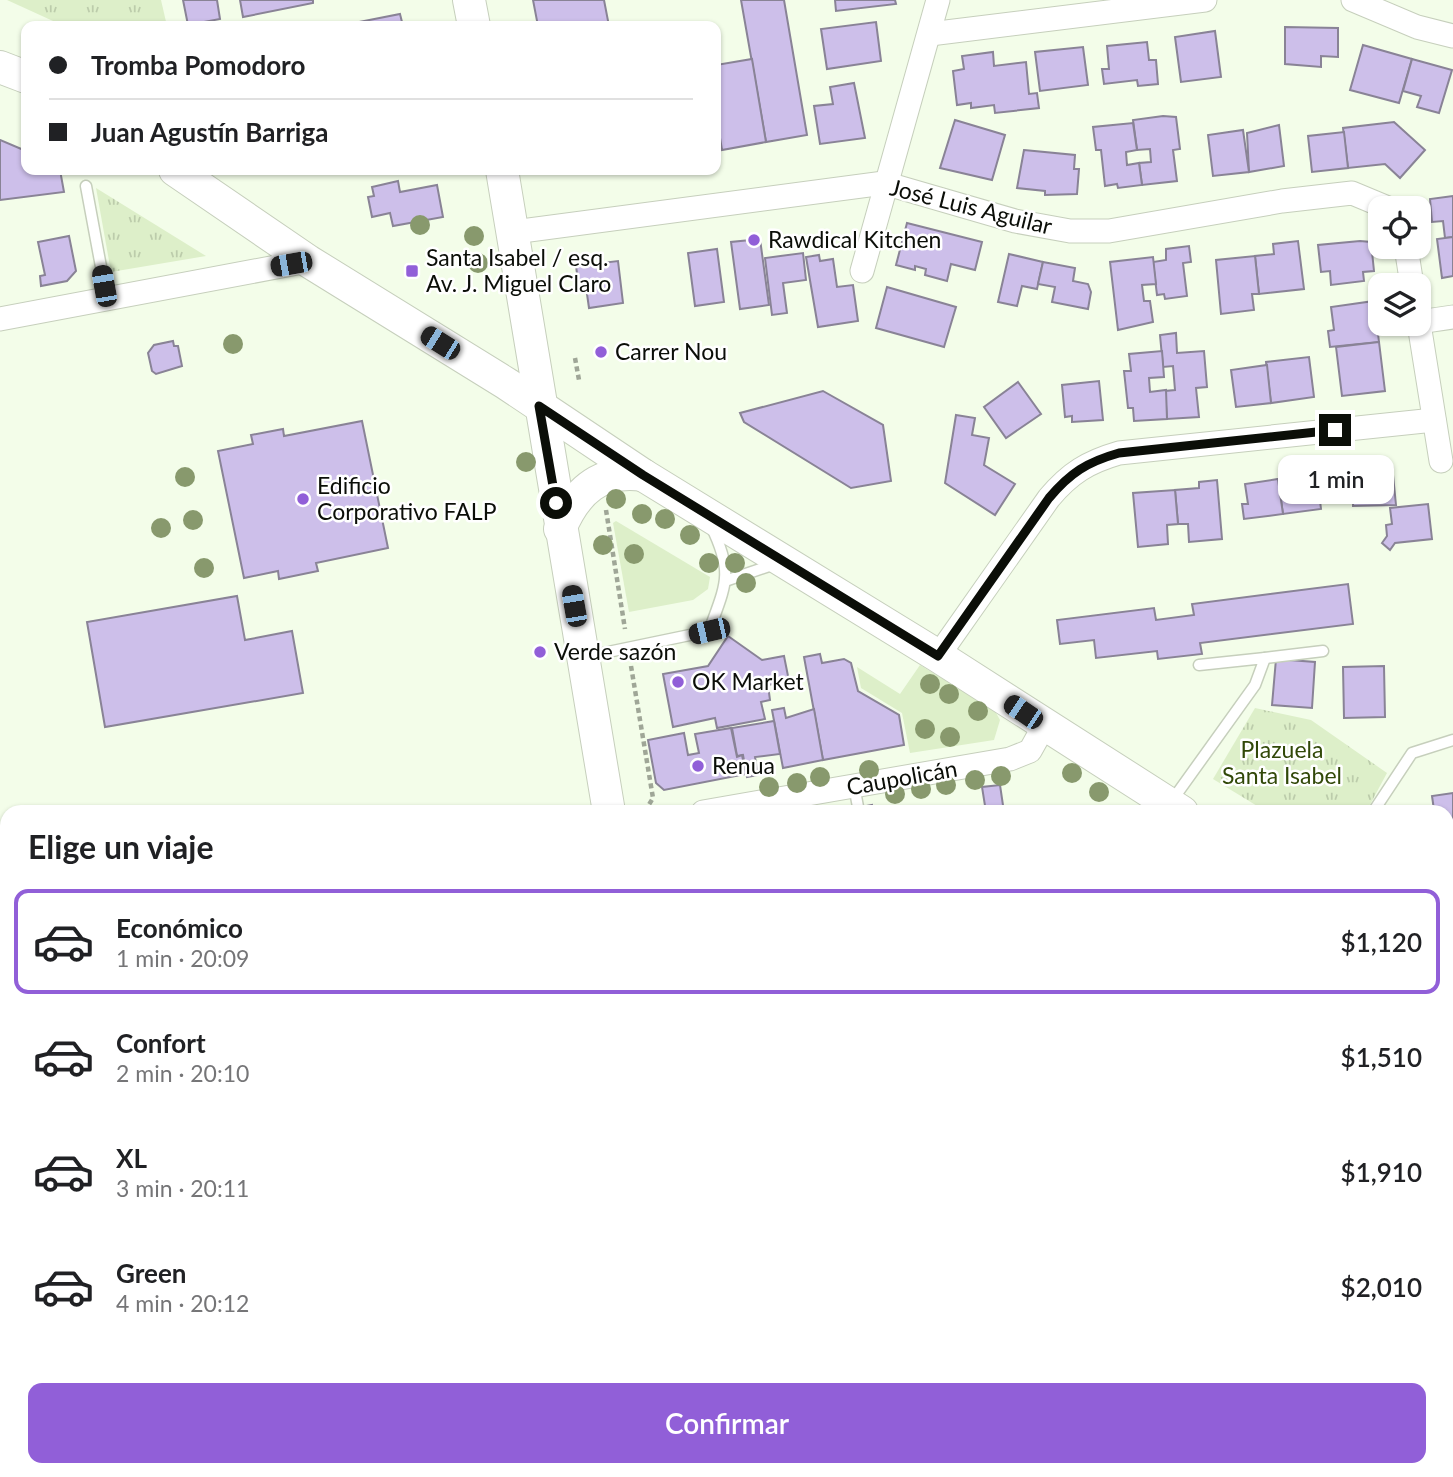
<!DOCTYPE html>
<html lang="es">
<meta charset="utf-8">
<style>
:root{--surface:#fff;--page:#f2f2f2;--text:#202124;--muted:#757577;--line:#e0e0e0;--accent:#915fd8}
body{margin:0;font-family:Lato,sans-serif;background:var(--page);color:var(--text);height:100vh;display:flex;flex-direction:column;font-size:26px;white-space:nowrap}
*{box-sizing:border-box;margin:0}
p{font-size:23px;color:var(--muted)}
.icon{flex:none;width:38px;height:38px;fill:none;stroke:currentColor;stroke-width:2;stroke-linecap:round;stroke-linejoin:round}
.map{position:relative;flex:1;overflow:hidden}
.drawer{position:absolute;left:0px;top:805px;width:1454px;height:672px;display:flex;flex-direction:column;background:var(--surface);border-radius:21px 21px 0 0;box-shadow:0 2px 5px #0004}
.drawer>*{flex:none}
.top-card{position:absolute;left:21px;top:21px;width:700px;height:154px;border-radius:14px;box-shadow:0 2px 5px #0004;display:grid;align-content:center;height:154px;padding:0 28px;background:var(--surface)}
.tools{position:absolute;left:1368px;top:196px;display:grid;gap:14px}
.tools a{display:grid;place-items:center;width:63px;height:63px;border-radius:14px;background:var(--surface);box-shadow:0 2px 5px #0004;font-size:35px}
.end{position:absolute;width:32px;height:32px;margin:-16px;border:9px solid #0b0e08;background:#fff;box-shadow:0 0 0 4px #fff}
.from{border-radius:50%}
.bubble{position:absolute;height:49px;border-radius:14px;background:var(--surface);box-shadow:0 2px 5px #0004;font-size:23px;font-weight:600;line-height:49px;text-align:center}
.car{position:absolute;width:21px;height:42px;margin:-21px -10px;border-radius:9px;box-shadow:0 0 5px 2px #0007;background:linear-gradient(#222 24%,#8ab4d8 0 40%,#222 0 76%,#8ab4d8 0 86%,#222 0)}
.top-card b{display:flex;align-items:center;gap:24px;height:66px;font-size:26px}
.top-card b+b{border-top:2px solid var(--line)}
.top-card i{width:18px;height:18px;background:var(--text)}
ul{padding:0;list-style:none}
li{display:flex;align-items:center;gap:21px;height:105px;margin:0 14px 10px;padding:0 14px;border:4px solid transparent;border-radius:14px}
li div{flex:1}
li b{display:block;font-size:26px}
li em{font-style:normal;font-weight:600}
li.on{border-color:var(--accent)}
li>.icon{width:63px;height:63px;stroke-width:1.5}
h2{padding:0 28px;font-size:32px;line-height:84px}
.primary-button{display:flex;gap:14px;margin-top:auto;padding:14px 28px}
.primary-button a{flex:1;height:80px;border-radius:14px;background:var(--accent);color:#fff;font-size:28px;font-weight:600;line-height:80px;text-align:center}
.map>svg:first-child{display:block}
</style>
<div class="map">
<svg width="1453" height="1477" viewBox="0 0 1453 1477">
<defs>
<pattern id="park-tufts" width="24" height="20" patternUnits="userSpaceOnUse" patternTransform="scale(1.75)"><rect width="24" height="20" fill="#ddefc9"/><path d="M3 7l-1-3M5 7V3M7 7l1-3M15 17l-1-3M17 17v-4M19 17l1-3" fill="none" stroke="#bcccab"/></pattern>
</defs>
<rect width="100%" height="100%" fill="#f3fde9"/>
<!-- grass -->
<g fill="#ddefc9">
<path d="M616,521l94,56 -2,12 -15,11 -64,12 -16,-89z"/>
<path d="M920,665l75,46 5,9 -6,20 -84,13 -8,-40 -41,-25 -4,-21 43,27z"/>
</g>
<!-- park -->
<g fill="url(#park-tufts)">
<path d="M7,0h154l6,26h-103z"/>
<path d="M96,188l110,68 -95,16z"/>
<path d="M1255,708l56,12 76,53 -21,39h-99l-54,-33z"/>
</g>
<!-- building -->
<g fill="#cdbfea" stroke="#898396" stroke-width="2">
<path d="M183,0h34l3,19 -32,6z"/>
<path d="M240,0h73v3l-70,14z"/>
<path d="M533,0h71l5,26h-71z"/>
<path d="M741,0h43l23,135 -41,7z"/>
<path d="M835,0h60l1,4 -60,7z"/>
<path d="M400,14l3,12h-43l-1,-4z"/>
<path d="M876,22l5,39 -54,8 -6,-40z"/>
<path d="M1285,27l53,1v29l-17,-1v11l-36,-3z"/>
<path d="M1215,31l6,46 -40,5 -6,-45z"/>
<path d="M1147,42l2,18h7l2,24 -20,2 -1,-6 -33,4 -2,-15h7l-2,-23z"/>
<path d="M1363,45l49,14 -13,44 -49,-13z"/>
<path d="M1083,47l5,38 -48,6 -5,-39z"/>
<path d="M993,52l1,14 32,-4 3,32 8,-1 2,15 -44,5 -1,-8 -23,3v-5l-14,2 -4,-34 11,-2 -2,-13z"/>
<path d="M752,59l14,83 -44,8 -6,-36v-49z"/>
<path d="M1412,59l40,11 -13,43 -22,-6 4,-11 -18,-5z"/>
<path d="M854,83l11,55 -45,6 -6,-38 19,-2 -3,-17z"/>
<path d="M1163,116l13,1 4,32 -7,1 4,31 -35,4 -3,-22 12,-1 -1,-13 -13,1 -4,-30z"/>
<path d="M955,120l50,15 -13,45 -52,-12z"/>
<path d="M1394,122l31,28 -25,28 -15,-14 -37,4 -5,-40z"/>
<path d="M1133,123l4,27 -11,2 1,13 12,-2 3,22 -24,3 -1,-4 -12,2 -4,-36h-5l-3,-23z"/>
<path d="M1279,125l5,41 -35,6 -2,-39z"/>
<path d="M1243,130l6,42 -36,4 -5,-41z"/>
<path d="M1344,132l4,36 -36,4 -4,-36z"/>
<path d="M0,140l26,11v19h34l4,22 -64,8z"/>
<path d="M1024,150l51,5 -1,14h5l-2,25 -32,1v-4l-28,-3z"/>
<path d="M398,181l2,11 37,-7 6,32 -50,9 -3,-13 -18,4 -4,-20 6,-1 -2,-9z"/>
<path d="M1453,196v41l-8,1 -2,-17 -11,1 -2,-23z"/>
<path d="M907,223l75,19 -7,28 -24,-6 -4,17 -22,-6 1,-6 -11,-3v4l-19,-5z"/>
<path d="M69,236l7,35 -9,10 -26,5 -1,-10 5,-1 -7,-33z"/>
<path d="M1453,237v39l-11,2 -5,-39z"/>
<path d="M760,239l9,66 -29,4 -9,-67z"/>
<path d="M1298,241l6,48 -45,5 -4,-38 19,-2 -1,-10z"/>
<path d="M1360,241l11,1 3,29 -11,1 1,9 -33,4 -1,-14 -9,1 -3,-27z"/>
<path d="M1189,246l2,16 -8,1 4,33 -22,3 -1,-5 -7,1 -4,-33 13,-2v-11z"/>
<path d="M717,249l7,53 -29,4 -7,-53z"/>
<path d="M803,253l3,27 -23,3 4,30 -15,2 -7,-57z"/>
<path d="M1009,254l34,8 -6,27 -15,-3 -5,20 -19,-4z"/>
<path d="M819,255l1,6 13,-2 4,28 16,-2 5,36 -40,6 -12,-70z"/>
<path d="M1255,256l4,38h-7l2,16 -33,4 -5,-54z"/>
<path d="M1153,257l3,27 -14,1 2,16h6l3,21 -35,8 -8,-68z"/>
<path d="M618,261l5,42 -34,5 -3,-21 -7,1 -3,-22z"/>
<path d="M1043,262l32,6 -2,13 15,3 3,8 -3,17 -36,-7 3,-15 -17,-3z"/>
<path d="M887,287l69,20 -12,40 -68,-19z"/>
<path d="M1374,301l5,41 -49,5 -2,-16 6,-1 -3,-23z"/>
<path d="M1176,333l1,20 27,-2 3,36 -11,1 3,29 -32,2 -2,-28 10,-1 -2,-24 -10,1 -3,-32z"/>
<path d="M173,341l1,5h4l4,20 -26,8 -4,-3 -4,-18 6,-8z"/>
<path d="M1379,342l6,49 -43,5 -6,-49z"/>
<path d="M1162,351l2,26 -15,1 1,14 16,-2 1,29 -33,2 -1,-13h-5l-4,-37h7l-2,-17z"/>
<path d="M1309,357l5,40 -43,6 -5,-41z"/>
<path d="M1267,365l4,38 -35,4 -5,-37z"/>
<path d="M1099,381l4,39 -31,2v-6l-7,1 -3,-32z"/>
<path d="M1018,382l23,32 -35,24 -22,-31z"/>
<path d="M823,391l60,34 8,56 -40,7 -107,-66 -4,-9z"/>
<path d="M956,415l19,3 -3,17 17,3 -5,27 31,19 -20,31 -50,-32z"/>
<path d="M362,421l26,127 -72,15 2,8 -39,8 -1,-8 -34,7 -26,-127 35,-7 -2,-9 32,-6 1,7z"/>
<path d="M1392,465l4,40 -43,1 1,-37z"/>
<path d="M1310,475l3,19 6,-1 2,16 -38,5 -5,-35z"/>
<path d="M1278,479l5,35 -39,5 -2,-15h6l-3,-20z"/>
<path d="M1217,480l5,59 -33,3 -1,-18h-10l-3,-34 24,-2v-6z"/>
<path d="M1175,490l3,34 -11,1 1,19 -30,3 -5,-54z"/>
<path d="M1428,504l4,35 -37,4 -5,7 -8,-7 5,-7 -1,-11 6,-1 -2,-16z"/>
<path d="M1348,584l5,40 -153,19 2,11 -44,5 -1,-8 -61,7 -2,-18 -34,4 -3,-24 97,-12 2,12 38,-5 -2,-11z"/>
<path d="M237,596l8,44 47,-9 11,62 -198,34 -18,-105z"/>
<path d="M728,636l34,24 22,-4 5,25 -21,4 2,15 -9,2 4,17 -48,9 -2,-10 -42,9 -10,-53 45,-8z"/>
<path d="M820,654l2,9 22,-4 7,4 7,28 41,24 5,30 -81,15 -19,-103z"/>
<path d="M1276,659l39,3 -3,46 -40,-3z"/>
<path d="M1384,666l1,51 -41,1 -1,-51z"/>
<path d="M784,708l2,10 28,-9 9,51 -40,8 -11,-58z"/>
<path d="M774,721l6,33 -25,3 3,18 -11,2 -4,-22 -6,1 -5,-28z"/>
<path d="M731,728l6,29 5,-2 4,19 -82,16 -8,-7 -8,-43 36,-7 4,22 11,-2 -4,-19z"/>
<path d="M1000,785l4,27h-18l-4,-25z"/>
<path d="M1453,793v27l-6,1v-9h-30l17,-2 -2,-14z"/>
<path d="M872,805l1,7h-38z"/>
<path d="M0,962l7,37 -7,3z"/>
<path d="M1453,1031v34l-2,4 -4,-2v-32z"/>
<path d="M1453,1155v46l-6,1v-46z"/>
<rect x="0" y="1173" width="7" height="84"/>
<path d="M1453,1274v45l-6,1v-45z"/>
<path d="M7,1346v25l-5,1 -2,-25z"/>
<path d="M4,1450l3,18 -6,1 2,8h-3v-26z"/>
<path d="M99,1470h25l1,7h-41l-1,-4z"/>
<path d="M382,1470h137l1,7h-137z"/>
<path d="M551,1470h101l-6,7h-93z"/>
</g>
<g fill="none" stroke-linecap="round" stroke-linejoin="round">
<defs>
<g id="lane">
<path d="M86,186l21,113"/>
<path d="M728,580l47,-16"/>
<path d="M584,657l125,-26c17,-47 25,-58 2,-105"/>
<path d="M1265,658l58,-7"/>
<path d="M854,786l5,26"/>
<path d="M1171,802l84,-117 10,-27 -66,7"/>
<path d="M1373,812l39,-59 41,-13"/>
</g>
<g id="street">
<path d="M1353,0l64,27 36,9"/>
<path d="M930,34l275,-34"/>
<path d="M514,232l370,-49 131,38 55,10h39l173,-30 70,-8 36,15"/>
<path d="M1406,247l6,38"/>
<path d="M862,271l76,-271"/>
<path d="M0,319l308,-58"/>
<path d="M1419,322l34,-5"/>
<path d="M1419,324l22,137"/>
<path d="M938,656l111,-158c21,-25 39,-36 70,-45l315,-33"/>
<path d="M703,812l307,-53 20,-8 14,-25"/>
<path d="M0,936l7,-2"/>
<path d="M1447,1116l6,-2"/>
<path d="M0,1313l7,-2"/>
<path d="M1447,1365l6,-1"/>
<path d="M951,1470l1,7"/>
<path d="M869,1477l32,-7"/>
</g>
<g id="secondary">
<path d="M469,0l5,26"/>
<path d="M0,67l26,10"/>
<path d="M175,170l133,91 199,123 136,91 295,181 244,156"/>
<path d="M502,170l107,642"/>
<path d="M560,529c16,-38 40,-60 83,-54"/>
<path d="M1447,949l6,2"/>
<path d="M725,1470l1,7"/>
</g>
</defs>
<!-- lane casing -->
<use href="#lane" stroke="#c6cfbc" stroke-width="13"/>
<!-- street casing -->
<use href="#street" stroke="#c6cfbc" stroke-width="25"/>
<!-- secondary casing -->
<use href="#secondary" stroke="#c6cfbc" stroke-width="34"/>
<!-- path -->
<g stroke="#9fa697" stroke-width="4.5" stroke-dasharray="5 3.5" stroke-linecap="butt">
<path d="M575,358l4,22"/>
<path d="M606,510l19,119"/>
<path d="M631,666l22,132 -8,13"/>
<path d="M685,1470l1,7"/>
<path d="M764,1470v7"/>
</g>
<!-- lane -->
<use href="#lane" stroke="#fff" stroke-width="10"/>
<!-- street -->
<use href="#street" stroke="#fff" stroke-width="23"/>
<!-- secondary -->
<use href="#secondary" stroke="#fff" stroke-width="32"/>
</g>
<!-- trees -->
<g fill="#88996d">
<circle cx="420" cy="225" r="10"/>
<circle cx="474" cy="236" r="10"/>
<circle cx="478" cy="263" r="10"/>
<circle cx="233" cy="344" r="10"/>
<circle cx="526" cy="462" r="10"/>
<circle cx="185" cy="477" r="10"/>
<circle cx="616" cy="499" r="10"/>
<circle cx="642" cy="514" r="10"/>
<circle cx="665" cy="519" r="10"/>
<circle cx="193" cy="520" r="10"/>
<circle cx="161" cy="528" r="10"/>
<circle cx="690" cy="535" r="10"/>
<circle cx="603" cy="545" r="10"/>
<circle cx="634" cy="554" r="10"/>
<circle cx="709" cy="563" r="10"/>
<circle cx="735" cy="563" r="10"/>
<circle cx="204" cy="568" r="10"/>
<circle cx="746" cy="583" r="10"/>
<circle cx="930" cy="684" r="10"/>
<circle cx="949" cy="694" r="10"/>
<circle cx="978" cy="711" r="10"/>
<circle cx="925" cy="729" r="10"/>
<circle cx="950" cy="737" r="10"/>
<circle cx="869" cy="770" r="10"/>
<circle cx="1072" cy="773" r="10"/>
<circle cx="1001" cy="776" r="10"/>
<circle cx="820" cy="777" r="10"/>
<circle cx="975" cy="780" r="10"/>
<circle cx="797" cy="783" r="10"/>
<circle cx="946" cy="785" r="10"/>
<circle cx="769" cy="787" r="10"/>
<circle cx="921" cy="789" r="10"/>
<circle cx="1099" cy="792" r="10"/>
<circle cx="895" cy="794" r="10"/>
</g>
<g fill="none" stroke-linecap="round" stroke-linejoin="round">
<!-- route -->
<path stroke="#0b0e08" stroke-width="9" d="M556,503l-17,-97 104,69 295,181 111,-158c21,-25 38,-36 70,-45l216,-23"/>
</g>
<!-- markers -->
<g fill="#915fd8" stroke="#fff" stroke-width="2.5">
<circle cx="754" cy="240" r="7"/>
<rect x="405" y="264" width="14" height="14" rx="3.5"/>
<circle cx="601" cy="352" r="7"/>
<circle cx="303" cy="499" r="7"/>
<circle cx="540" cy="652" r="7"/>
<circle cx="678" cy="682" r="7"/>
<circle cx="698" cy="766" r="7"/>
</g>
<g text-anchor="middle" stroke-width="5" stroke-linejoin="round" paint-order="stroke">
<!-- street labels -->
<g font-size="23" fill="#0b0e08" stroke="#fff">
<text transform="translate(971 207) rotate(14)" y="8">José Luis Aguilar</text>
<text transform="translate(902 778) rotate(-10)" y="8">Caupolicán</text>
</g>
<!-- poi labels -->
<g font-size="23" fill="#0b0e08" stroke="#fff" text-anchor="start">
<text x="768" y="248">Rawdical Kitchen</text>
<text x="426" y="266">Santa Isabel / esq.<tspan x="426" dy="26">Av. J. Miguel Claro</tspan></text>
<text x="615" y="360">Carrer Nou</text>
<text x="317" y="494">Edificio<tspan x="317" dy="26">Corporativo FALP</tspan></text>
<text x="554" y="660">Verde sazón</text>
<text x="692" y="690">OK Market</text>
<text x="712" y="774">Renua</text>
</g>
<!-- park labels -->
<g font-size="23" fill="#314808" stroke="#fff">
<text x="1282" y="758">Plazuela<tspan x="1282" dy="26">Santa Isabel</tspan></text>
</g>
</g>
</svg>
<div class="tools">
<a><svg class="icon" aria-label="locate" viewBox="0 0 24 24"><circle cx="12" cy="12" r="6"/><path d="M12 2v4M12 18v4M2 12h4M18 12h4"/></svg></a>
<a><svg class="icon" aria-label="layers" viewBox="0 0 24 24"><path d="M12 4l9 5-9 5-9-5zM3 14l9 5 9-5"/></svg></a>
</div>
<i class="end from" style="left:556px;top:503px"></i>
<i class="end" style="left:1335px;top:430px"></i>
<div class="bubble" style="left:1278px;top:455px;width:116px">1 min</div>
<i class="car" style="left:291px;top:264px;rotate:260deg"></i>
<i class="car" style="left:104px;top:286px;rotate:350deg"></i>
<i class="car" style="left:440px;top:343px;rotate:302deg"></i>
<i class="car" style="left:574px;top:606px;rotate:350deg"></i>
<i class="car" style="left:709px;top:631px;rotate:257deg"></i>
<i class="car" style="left:1023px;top:712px;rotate:304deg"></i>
<div class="top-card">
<b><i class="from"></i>Tromba Pomodoro</b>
<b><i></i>Juan Agustín Barriga</b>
</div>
<section class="drawer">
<h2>Elige un viaje</h2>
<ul>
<li class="on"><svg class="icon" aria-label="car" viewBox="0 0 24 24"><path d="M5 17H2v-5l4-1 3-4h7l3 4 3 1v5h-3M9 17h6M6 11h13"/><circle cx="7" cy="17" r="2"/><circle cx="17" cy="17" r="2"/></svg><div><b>Económico</b><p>1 min · 20:09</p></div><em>$1,120</em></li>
<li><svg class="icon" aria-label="car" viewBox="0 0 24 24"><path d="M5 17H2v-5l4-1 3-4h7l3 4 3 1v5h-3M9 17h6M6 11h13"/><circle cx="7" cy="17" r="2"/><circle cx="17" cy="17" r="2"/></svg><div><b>Confort</b><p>2 min · 20:10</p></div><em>$1,510</em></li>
<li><svg class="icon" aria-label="car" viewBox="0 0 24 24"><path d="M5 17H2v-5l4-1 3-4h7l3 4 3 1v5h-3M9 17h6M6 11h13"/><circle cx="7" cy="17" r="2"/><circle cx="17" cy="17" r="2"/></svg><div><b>XL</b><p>3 min · 20:11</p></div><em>$1,910</em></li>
<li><svg class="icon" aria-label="car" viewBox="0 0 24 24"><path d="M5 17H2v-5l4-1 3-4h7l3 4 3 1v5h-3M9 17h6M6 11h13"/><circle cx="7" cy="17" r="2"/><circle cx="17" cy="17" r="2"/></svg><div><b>Green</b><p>4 min · 20:12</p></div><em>$2,010</em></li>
</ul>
<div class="primary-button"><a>Confirmar</a></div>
</section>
</div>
